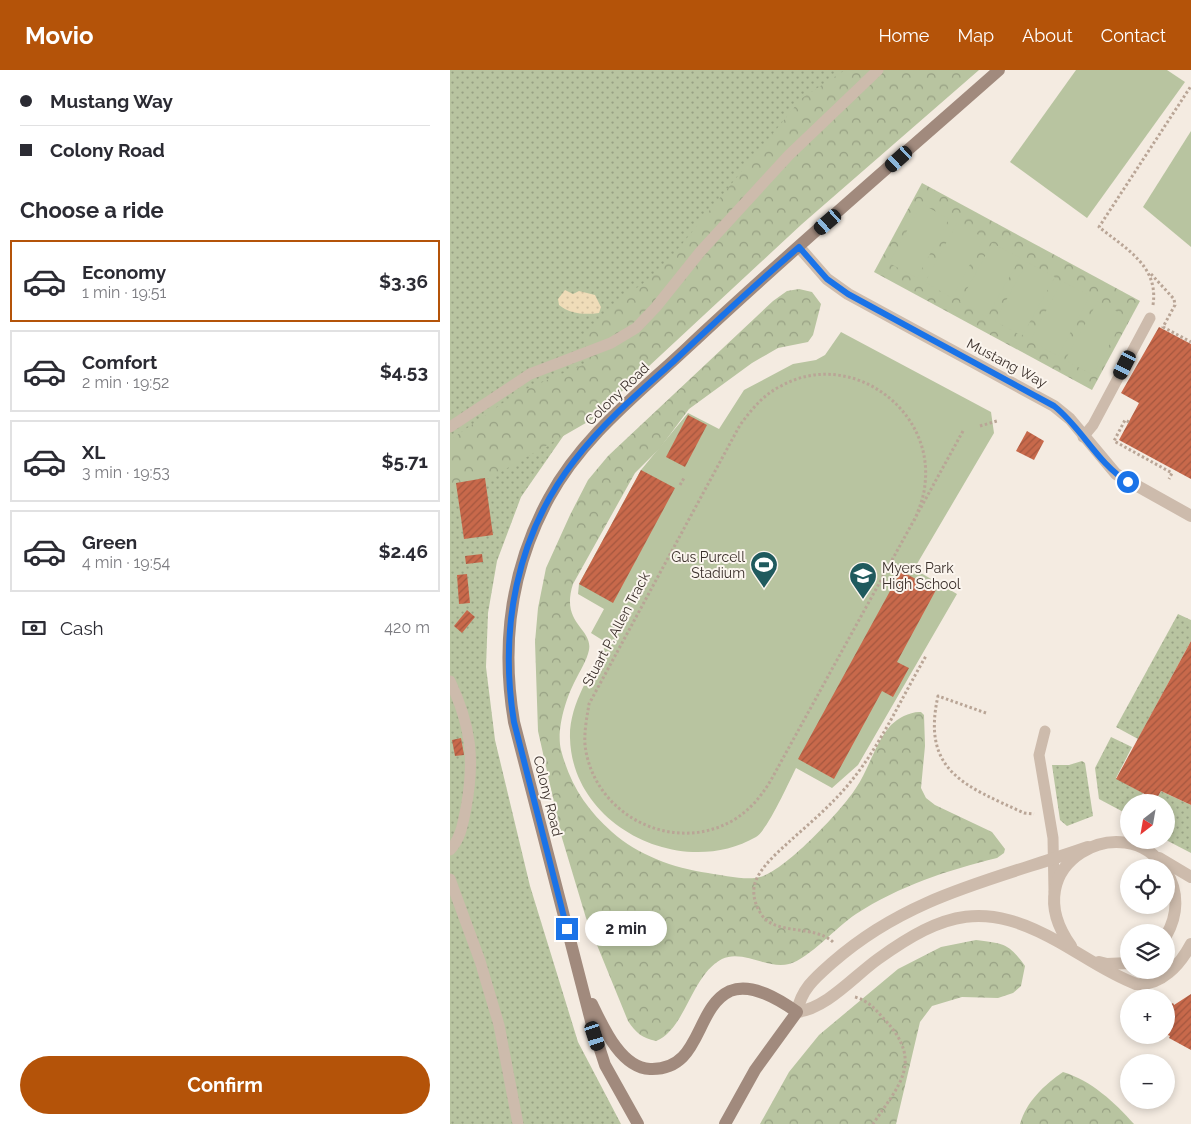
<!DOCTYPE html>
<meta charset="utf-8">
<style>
:root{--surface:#fff;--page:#f7f7f7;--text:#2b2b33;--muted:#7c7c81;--line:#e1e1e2;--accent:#b45309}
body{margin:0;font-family:Raleway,sans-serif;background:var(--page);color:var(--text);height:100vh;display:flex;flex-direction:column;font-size:19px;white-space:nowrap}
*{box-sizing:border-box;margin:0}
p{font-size:16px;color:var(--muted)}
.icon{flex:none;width:28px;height:28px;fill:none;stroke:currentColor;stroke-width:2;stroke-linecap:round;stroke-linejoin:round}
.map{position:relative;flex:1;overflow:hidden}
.drawer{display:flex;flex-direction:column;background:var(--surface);width:450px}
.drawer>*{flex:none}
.top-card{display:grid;align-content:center;height:110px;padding:0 20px;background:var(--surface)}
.needle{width:32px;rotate:211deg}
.controls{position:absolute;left:670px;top:724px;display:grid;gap:10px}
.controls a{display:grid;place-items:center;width:55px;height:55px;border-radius:50%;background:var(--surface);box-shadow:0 2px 8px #0003;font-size:25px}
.end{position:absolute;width:22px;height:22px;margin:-11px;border:6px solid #1a73e8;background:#fff;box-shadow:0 0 0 2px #fff}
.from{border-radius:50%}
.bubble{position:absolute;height:35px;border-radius:18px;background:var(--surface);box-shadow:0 2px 8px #0003;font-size:16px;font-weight:700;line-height:35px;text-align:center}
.car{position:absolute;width:15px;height:30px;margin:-15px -8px;border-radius:6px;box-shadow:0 0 4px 1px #0007;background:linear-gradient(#222 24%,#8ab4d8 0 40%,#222 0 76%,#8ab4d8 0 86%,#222 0)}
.top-card b{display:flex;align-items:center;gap:18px;height:48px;font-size:19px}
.top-card b+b{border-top:1px solid var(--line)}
.top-card i{width:12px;height:12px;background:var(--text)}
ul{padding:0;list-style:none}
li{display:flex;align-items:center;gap:15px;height:82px;margin:0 10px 8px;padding:0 10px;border:2px solid var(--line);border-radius:0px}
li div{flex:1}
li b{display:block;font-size:19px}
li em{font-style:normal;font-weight:700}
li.active{border-color:var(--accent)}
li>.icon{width:45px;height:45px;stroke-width:1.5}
h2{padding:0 20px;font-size:22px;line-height:60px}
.pay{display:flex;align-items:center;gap:12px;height:55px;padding:0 20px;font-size:19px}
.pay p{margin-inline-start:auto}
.action{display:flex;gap:10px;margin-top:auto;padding:10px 20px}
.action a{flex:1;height:58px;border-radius:30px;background:var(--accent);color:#fff;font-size:20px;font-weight:700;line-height:58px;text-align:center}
header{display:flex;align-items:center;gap:30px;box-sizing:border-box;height:70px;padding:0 25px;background:var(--accent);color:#fff}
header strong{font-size:24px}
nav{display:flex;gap:28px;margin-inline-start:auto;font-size:18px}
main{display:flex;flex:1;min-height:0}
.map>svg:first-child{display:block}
</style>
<header>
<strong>Movio</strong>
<nav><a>Home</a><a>Map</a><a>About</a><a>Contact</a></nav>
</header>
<main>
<section class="drawer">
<div class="top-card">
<b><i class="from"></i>Mustang Way</b>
<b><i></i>Colony Road</b>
</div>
<h2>Choose a ride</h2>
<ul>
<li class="active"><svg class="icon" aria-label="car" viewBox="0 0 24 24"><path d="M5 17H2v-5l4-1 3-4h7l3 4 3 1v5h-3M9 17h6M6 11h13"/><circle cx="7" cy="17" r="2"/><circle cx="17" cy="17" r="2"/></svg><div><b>Economy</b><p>1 min · 19:51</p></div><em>$3.36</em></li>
<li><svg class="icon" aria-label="car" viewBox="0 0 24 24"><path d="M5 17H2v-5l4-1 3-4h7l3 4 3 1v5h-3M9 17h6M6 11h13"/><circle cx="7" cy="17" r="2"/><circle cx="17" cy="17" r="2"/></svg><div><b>Comfort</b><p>2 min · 19:52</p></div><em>$4.53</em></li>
<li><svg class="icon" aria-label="car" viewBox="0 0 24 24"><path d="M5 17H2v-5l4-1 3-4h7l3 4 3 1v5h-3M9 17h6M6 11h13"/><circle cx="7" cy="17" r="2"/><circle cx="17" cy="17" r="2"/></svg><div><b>XL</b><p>3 min · 19:53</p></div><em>$5.71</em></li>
<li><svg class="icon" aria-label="car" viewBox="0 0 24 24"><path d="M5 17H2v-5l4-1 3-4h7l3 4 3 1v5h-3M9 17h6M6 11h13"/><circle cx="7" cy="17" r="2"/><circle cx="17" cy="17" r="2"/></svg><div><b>Green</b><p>4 min · 19:54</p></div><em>$2.46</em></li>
</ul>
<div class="pay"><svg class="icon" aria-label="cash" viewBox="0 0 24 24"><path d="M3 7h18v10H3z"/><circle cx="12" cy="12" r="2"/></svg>Cash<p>420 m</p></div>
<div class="action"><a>Confirm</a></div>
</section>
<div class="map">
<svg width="741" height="1054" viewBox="0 0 741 1054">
<defs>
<pattern id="grass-dots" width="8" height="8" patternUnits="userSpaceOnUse" patternTransform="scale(1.25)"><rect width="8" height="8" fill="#b8c4a0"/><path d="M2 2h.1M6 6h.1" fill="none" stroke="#97a083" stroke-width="1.8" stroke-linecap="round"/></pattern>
<pattern id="forest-crowns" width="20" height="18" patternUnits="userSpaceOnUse" patternTransform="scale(1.25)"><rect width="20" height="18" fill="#b8c4a0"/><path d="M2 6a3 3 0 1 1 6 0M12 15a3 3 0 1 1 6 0" fill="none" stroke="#97a083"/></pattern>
<pattern id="sand-dots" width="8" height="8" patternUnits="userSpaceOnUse" patternTransform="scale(1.25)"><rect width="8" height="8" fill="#efdcb8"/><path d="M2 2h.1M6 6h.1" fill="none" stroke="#cebd9e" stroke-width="1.8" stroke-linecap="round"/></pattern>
<pattern id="building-hatch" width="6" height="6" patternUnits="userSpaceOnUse" patternTransform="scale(1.25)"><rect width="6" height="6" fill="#c8694b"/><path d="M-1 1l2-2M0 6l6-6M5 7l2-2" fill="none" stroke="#a4573f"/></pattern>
</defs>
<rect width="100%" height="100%" fill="#f4ebe1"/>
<!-- grass -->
<g fill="url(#grass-dots)">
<path d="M0,0h514l-391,352 -52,75 -24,64 -9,52 -2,54 9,73 35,146 48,156 43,82h-171z"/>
<path d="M728,544l13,6v21l-53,98 -22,-12z"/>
<path d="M661,667l21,10 -16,31 27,15 -5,9h-9v13l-30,-16 -4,-31z"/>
<path d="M632,691l3,2 8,53 -26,10 -7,-6 -8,-55h17z"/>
<path d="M711,721l30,14v48l-25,-13v-38h-16l2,-4 4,2z"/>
</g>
<!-- forest -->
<g fill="url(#forest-crowns)">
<path d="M395,0h134l-177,154 -211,196 -101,58 -40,12v-50l67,-47 68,-29 1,-31 41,-40 13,-7 24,-20 138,-168z"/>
<path d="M472,113l218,118 -48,89 -218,-118z"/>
<path d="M349,219l13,3 9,12 -8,31 -5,7 -30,6 -26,15 -63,46 -29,39 -25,25 -62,111c-13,40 20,44 16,66 -2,10 -9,21 -14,31 -9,17 -19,49 -14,69 9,34 25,59 51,82 26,23 61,36 96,41 13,2 40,8 52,4 25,-6 82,-67 96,-89 13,-19 19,-45 35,-63 7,-7 20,-14 30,-13l3,3 1,31 -4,42 5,10 9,7 57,27 13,17 -1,4 -7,5c-49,12 -98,28 -141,56 -19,12 -47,45 -67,50 -21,6 -46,-15 -67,-5 -31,16 -36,70 -66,82 -14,-3 -20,-8 -28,-20l-42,-103 -24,-80 -24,-107 -3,-89 3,-34 8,-40 24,-53 18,-35 20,-24 165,-155 14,-10z"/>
<path d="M526,870c27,4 32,2 49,26l-4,20 -8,7 -15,5 -36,-1 -30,9 -12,16 -24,102h-136l29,-52 30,-37 79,-66 43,-22z"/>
<path d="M613,1002c29,9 51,30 71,52h-114c6,-22 24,-39 43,-52z"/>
</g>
<!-- sand -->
<path fill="url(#sand-dots)" d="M115,220l8,4 6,-3 16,4 6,12 -2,6c-14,2 -29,1 -40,-8l-1,-6z"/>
<!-- pitch -->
<g fill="#b8c4a0">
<path d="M626,0h91l18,12 -98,136 -77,-56z"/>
<path d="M741,61v116l-48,-40z"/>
<path d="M472,134l27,15 -32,59 -28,-15z"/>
<path d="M507,153l27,15 -32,60 -27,-16z"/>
<path d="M542,173l28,15 -33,59 -27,-15z"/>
<path d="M577,192l28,15 -33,59 -27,-15z"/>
<path d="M612,211l28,15 -32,60 -28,-15z"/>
<path d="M648,231l27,15 -32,59 -28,-15z"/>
<path d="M391,262l150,80 3,21 -80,136 43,25 -99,171 -26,23 -36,-20c-7,14 -29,63 -40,69 -75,43 -184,-11 -186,-99 -1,-34 22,-66 37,-95l-16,-10 13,-24 -26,-15 1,-10 62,-114 47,-57 31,16 25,-39 49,-26 23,-4 9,-5z"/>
</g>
<!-- building -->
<g fill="url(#building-hatch)">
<path d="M709,257l32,17v135l-72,-39 20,-37 -18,-10z"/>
<path d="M238,345l19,10 -22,42 -19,-10z"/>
<path d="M577,361l17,10 -10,19 -18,-9z"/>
<path d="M191,400l34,18 -62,115 -34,-19z"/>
<path d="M35,408l8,57 -29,4 -8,-56z"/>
<path d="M32,484l1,8 -17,2 -1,-8z"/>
<path d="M451,501l35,19 -39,72 12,6 -16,29 -11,-6 -48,88 -36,-20z"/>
<path d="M17,504l3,29 -11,1 -2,-29z"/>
<path d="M17,540l8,7 -13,16 -8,-7z"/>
<path d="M741,571v164l-30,-14 -5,9 -40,-21z"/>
<path d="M11,668l3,17 -9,1 -3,-16z"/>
<path d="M741,924v56l-22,-12 1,-2 -4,-2v-27l7,-4 1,2z"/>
</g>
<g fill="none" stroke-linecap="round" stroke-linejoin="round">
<!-- path -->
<g stroke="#b9a596" stroke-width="3" stroke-dasharray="2.5 2.5" stroke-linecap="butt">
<path d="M701,204l23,25 1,6 -12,22 28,15"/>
<path d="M703,235c6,-39 -27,-56 -54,-78l92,-141"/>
<path d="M679,352l-4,-2 -11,21 58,32 -3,6"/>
<path d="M530,356l17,-5"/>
<path d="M230,415l4,-7"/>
<path d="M464,451c5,-12 10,-24 11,-37 9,-76 -76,-136 -144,-98 -18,9 -29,23 -41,39l-151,279c-2,13 -5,27 -4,41 8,69 86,110 147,76 17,-10 29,-24 39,-41l192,-349"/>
<path d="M536,643l-48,-17c-17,76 28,90 86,117l10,1"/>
<path d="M383,872c-20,-18 -58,-6 -72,-28 -7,-11 -10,-24 -4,-36 7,-14 21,-26 33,-37 21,-19 44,-38 62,-61 28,-34 51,-85 74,-124"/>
<path d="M405,927c14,4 21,13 30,23 39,42 14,65 -12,104"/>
</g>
<!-- lane -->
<g stroke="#cdbbac" stroke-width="11">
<path d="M0,357l80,-53 81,-31 25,-15 20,-21 44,-55 89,-97 89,-85"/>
<path d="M633,367l10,-12 57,-107"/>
<path d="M0,611c21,44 25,79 16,127 -3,15 -5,30 -16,42"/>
<path d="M595,661l-6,24 14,83 1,54"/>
<path d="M0,809l30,82 19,64 19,99"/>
</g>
<!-- street -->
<g stroke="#cdbbac" stroke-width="12">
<path d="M349,177l28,32 21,15 206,112 16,13 46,55 75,42"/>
<path d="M638,777c-91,32 -179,48 -255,115 -17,15 -32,27 -36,50 30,-4 56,-35 81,-53 67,-48 107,-59 181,-17 25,14 50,32 77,42 25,2 44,-19 55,-40"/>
<path d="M709,788l32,19"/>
<path d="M716,801c13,21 12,44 0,65"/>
<path d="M621,876c-60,-84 56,-139 93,-78"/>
<path d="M649,892l8,2 22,-1"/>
</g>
<!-- secondary -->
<g stroke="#a18a7d" stroke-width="12">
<path d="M142,934c11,23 29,64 58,65 52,2 44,-61 80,-78 22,-9 50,9 67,21l-42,58 -30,54"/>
<path d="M188,1054l-33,-59 -13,-40 -78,-303c-13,-77 -3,-154 35,-224 33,-61 89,-104 139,-151 101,-95 207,-185 311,-277"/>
</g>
</g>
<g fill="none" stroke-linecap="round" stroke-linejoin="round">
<!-- route -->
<path stroke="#1a73e8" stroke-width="6" d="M117,859l-53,-207c-15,-92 2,-186 60,-261 28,-37 64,-68 99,-99 41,-39 83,-78 126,-115l28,32 21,15 206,112c28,22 43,57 74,76"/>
</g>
<!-- icons -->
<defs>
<symbol id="stadium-pin" viewBox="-11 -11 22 30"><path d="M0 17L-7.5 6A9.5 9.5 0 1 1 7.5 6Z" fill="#1f5a5e" stroke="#fbf5ee"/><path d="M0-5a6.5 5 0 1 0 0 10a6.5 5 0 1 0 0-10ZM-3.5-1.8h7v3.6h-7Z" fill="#fff"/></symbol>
<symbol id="school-pin" viewBox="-11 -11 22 30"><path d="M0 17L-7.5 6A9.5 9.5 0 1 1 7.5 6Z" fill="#1f5a5e" stroke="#fbf5ee"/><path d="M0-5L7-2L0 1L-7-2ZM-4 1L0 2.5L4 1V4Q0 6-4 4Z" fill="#fff"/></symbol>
</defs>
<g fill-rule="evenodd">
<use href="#stadium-pin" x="298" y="479" width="32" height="43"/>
<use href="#school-pin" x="397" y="490" width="32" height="43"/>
</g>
<g text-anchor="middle" stroke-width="4" stroke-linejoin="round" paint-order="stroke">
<!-- street labels -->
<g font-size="14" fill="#3b302b" stroke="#fbf5ee">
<text transform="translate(557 293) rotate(28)" y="5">Mustang Way</text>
<text transform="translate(167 324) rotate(-44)" y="5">Colony Road</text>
<text transform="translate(166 559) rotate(-62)" y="5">Stuart P. Allen Track</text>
<text transform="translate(98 726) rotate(76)" y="5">Colony Road</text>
</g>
<!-- poi labels -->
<g font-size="14" fill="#3b302b" stroke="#fbf5ee" text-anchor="end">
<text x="295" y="492">Gus Purcell<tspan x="295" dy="16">Stadium</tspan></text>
<text x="432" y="503" text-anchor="start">Myers Park<tspan x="432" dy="16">High School</tspan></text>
</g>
</g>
</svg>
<div class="controls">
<a><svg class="needle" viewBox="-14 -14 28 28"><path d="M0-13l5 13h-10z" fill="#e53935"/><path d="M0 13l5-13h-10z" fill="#7c7c81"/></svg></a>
<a><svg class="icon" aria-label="locate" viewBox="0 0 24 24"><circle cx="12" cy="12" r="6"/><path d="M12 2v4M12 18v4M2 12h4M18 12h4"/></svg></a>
<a><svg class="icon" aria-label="layers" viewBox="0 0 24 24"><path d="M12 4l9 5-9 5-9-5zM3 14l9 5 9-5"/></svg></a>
<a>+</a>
<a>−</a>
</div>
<i class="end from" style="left:678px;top:412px"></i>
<i class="end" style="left:117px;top:859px"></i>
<div class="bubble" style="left:135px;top:841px;width:82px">2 min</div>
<i class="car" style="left:449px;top:89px;rotate:228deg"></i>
<i class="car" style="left:378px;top:152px;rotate:229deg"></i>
<i class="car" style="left:675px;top:295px;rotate:207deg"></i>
<i class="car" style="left:145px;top:966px;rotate:162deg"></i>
</div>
</main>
